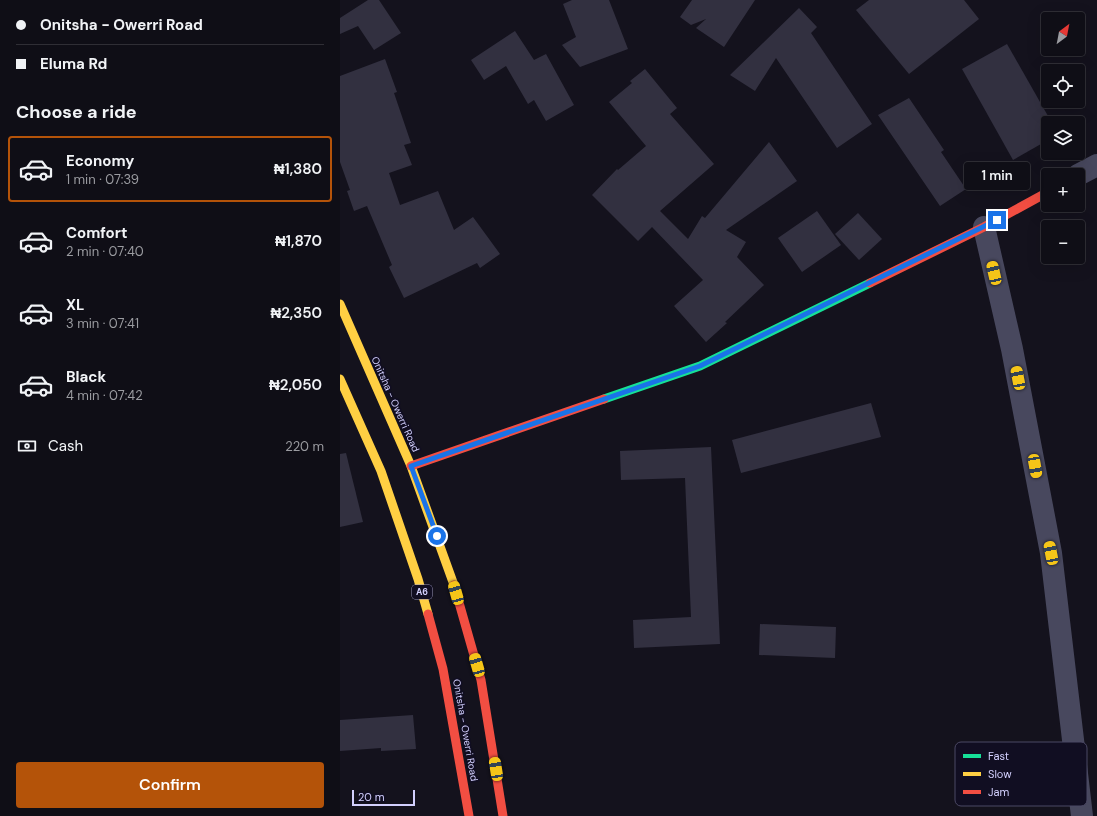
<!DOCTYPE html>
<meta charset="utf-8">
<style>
:root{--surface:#0f0e16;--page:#18171f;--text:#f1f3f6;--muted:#9b9ca1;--line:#2f2e35;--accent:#b45309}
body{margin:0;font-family:"DM Sans",sans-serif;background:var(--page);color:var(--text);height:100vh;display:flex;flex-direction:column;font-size:15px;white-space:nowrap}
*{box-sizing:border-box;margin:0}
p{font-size:13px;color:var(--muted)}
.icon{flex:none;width:22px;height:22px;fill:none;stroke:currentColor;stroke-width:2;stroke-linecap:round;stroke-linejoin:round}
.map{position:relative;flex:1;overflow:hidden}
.drawer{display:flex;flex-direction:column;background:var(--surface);width:340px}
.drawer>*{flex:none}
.banner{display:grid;align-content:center;height:88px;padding:0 16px;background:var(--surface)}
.needle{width:26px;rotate:32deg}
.controls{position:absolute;left:701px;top:12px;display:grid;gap:8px}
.controls a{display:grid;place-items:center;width:44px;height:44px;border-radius:4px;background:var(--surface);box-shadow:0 4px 16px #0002,0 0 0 1px var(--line);font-size:20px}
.scale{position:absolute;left:12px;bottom:10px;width:63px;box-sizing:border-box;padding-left:4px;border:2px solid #d3d0fe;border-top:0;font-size:11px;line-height:14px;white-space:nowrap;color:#d3d0fe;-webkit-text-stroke:3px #110e22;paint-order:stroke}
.end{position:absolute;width:18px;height:18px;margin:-9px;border:5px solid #1a73e8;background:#fff;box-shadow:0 0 0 2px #fff}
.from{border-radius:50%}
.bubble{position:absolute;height:28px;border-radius:4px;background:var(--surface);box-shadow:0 4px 16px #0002,0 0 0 1px var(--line);font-size:13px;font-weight:600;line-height:28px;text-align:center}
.car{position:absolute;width:12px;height:24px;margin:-12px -6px;border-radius:5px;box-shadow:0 0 3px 1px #0007;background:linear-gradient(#f5c518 24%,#345 0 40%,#f5c518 0 76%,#345 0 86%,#f5c518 0)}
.banner b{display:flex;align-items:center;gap:14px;height:38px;font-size:15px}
.banner b+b{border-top:1px solid var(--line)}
.banner i{width:10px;height:10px;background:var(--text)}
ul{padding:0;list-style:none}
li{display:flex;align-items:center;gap:12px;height:66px;margin:0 8px 6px;padding:0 8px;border:2px solid transparent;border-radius:4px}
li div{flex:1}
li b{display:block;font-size:15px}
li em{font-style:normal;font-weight:600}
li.on{border-color:var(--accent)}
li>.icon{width:36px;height:36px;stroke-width:1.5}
h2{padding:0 16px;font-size:18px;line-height:48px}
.pay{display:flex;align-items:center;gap:10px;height:44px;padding:0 16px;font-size:15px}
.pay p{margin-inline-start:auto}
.cta{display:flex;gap:8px;margin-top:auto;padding:8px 16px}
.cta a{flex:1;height:46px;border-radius:4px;background:var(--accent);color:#fff;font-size:16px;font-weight:600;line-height:46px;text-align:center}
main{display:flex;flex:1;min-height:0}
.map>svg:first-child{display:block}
</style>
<main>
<section class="drawer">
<div class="banner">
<b><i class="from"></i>Onitsha - Owerri Road</b>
<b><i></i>Eluma Rd</b>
</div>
<h2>Choose a ride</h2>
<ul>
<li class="on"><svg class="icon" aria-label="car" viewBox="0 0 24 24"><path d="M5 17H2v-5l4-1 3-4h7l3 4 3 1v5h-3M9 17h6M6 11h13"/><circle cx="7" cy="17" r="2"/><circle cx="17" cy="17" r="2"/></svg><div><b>Economy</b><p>1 min · 07:39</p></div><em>₦1,380</em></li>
<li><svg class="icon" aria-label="car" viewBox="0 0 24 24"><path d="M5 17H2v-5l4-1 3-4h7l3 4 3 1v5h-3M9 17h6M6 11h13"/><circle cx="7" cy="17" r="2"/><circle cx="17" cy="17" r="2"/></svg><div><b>Comfort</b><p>2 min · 07:40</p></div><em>₦1,870</em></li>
<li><svg class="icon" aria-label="car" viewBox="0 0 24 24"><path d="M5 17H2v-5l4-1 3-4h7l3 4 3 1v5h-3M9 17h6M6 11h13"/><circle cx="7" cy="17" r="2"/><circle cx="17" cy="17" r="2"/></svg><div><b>XL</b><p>3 min · 07:41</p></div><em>₦2,350</em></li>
<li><svg class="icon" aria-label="car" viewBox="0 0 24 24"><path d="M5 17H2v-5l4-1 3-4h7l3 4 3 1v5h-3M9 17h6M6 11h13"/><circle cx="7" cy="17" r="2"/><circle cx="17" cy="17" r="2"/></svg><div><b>Black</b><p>4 min · 07:42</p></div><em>₦2,050</em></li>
</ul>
<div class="pay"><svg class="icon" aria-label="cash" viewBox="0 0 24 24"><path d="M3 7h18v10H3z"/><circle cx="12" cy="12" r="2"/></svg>Cash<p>220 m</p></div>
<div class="cta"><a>Confirm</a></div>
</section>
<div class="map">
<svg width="757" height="816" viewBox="0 0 757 816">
<rect width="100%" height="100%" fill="#14121d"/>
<!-- building -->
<g fill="#323040">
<path d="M28,0h11l22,33 -27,17 -16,-24 -18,8v-16z"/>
<path d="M232,0h37l19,49 -48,18 -18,-22 14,-8 -13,-33z"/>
<path d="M352,0h63l-31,47 -28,-19 10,-9 -15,6 -11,-8z"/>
<path d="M529,0h95l15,19 -70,55 -53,-64z"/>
<path d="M459,8l18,19 -6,6 61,91 -35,24 -61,-90 -21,33 -25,-16z"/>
<path d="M175,31l19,29 12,-6 28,51 -28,16 -12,-21 -6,4 -22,-38 -22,14 -13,-20z"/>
<path d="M667,44l41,72v24l-35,20 -51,-91z"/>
<path d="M45,59l12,33 -3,1 17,50 -7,2 8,20 -23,8 11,32 38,-14 16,39 19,-13 27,37 -20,14 -3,-5 -73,35 -15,-31 3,-2 -25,-59 -13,5 -7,-20 3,-1 -10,-28v-86z"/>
<path d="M305,69l32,39 -7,6 44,50 -54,47 28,28 14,-23 3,2 64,-76 28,39 -71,49 20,12 -9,15 27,28 -39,37 2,1 -21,19 -32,-36 29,-26 -51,-53 -14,14 -46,-46 25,-26 1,1 28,-24 -37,-44 23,-19 -2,-2z"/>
<path d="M569,98l35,52 -3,2 25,37 -26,17 -62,-91z"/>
<path d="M477,211l24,34 -39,27 -24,-34z"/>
<path d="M518,213l24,26 -23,21 -24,-26z"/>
<path d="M531,403l10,34 -140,36 -9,-33z"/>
<path d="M371,447l9,197 -86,4 -1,-28 58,-3 -6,-139 -64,2 -1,-29z"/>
<path d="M6,453l17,69 -23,5v-73z"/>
<path d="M420,624l76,3 -1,31 -76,-3z"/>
<path d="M73,715l3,34 -35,2v-3l-41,3v-31z"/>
</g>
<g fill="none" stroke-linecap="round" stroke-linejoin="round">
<!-- street -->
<g stroke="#48485e" stroke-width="22">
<path d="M738,175l19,-10"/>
<path d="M644,227l28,122 39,204 31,263"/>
</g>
<!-- fast -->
<path stroke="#16e098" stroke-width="9" d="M264,399l96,-33 170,-83"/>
<!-- slow -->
<g stroke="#ffcf43" stroke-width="9">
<path d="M0,304l71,162 43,119"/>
<path d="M0,379l41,92 37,108 10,35"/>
</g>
<!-- jam -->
<g stroke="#f24e42" stroke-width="9">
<path d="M530,283l114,-56 64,-35"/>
<path d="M71,466l193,-67"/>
<path d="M114,585l27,95 22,136"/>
<path d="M88,614l15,55 26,147"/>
</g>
</g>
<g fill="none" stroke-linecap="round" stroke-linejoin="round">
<!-- route -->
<path stroke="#1a73e8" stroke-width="5" d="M97,536l-26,-70 289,-100 297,-146"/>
</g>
<g text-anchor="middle" stroke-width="3.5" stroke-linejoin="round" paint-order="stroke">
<!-- shield labels -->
<rect fill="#110e22" stroke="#9996bc" stroke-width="1" x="72" y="585" width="20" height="14" rx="3"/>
<g font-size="9" font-weight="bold" fill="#d3d0fe">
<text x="82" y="595">A6</text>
</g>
<!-- street labels -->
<g font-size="10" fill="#d3d0fe" stroke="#110e22">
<text transform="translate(56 404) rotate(66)" y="4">Onitsha - Owerri Road</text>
<text transform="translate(126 730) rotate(80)" y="4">Onitsha - Owerri Road</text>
</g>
</g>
<!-- legend -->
<rect x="615" y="742" width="132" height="64" rx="6" fill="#110e22" stroke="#4b4864" stroke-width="1"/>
<rect x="623" y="754" width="18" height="4" fill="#16e098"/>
<rect x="623" y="772" width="18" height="4" fill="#ffcf43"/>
<rect x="623" y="790" width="18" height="4" fill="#f24e42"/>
<g font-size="11" fill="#d3d0fe">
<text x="648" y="760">Fast</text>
<text x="648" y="778">Slow</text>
<text x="648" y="796">Jam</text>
</g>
</svg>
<div class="controls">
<a><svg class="needle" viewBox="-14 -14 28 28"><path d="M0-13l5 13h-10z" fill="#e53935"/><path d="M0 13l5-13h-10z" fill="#9b9ca1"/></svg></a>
<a><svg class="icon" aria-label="locate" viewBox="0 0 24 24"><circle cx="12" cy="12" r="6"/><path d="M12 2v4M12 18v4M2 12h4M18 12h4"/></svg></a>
<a><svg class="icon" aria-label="layers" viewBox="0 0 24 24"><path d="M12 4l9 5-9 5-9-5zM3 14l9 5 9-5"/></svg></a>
<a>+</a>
<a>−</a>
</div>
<div class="scale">20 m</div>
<i class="end from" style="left:97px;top:536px"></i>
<i class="end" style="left:657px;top:220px"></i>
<div class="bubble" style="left:624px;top:162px;width:66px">1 min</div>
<i class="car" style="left:654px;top:273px;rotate:347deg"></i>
<i class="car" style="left:678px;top:378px;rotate:349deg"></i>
<i class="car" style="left:695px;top:466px;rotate:170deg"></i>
<i class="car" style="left:711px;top:553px;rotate:349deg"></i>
<i class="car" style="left:116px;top:593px;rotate:344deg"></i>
<i class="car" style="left:137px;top:665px;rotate:344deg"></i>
<i class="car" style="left:156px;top:769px;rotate:351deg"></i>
</div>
</main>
